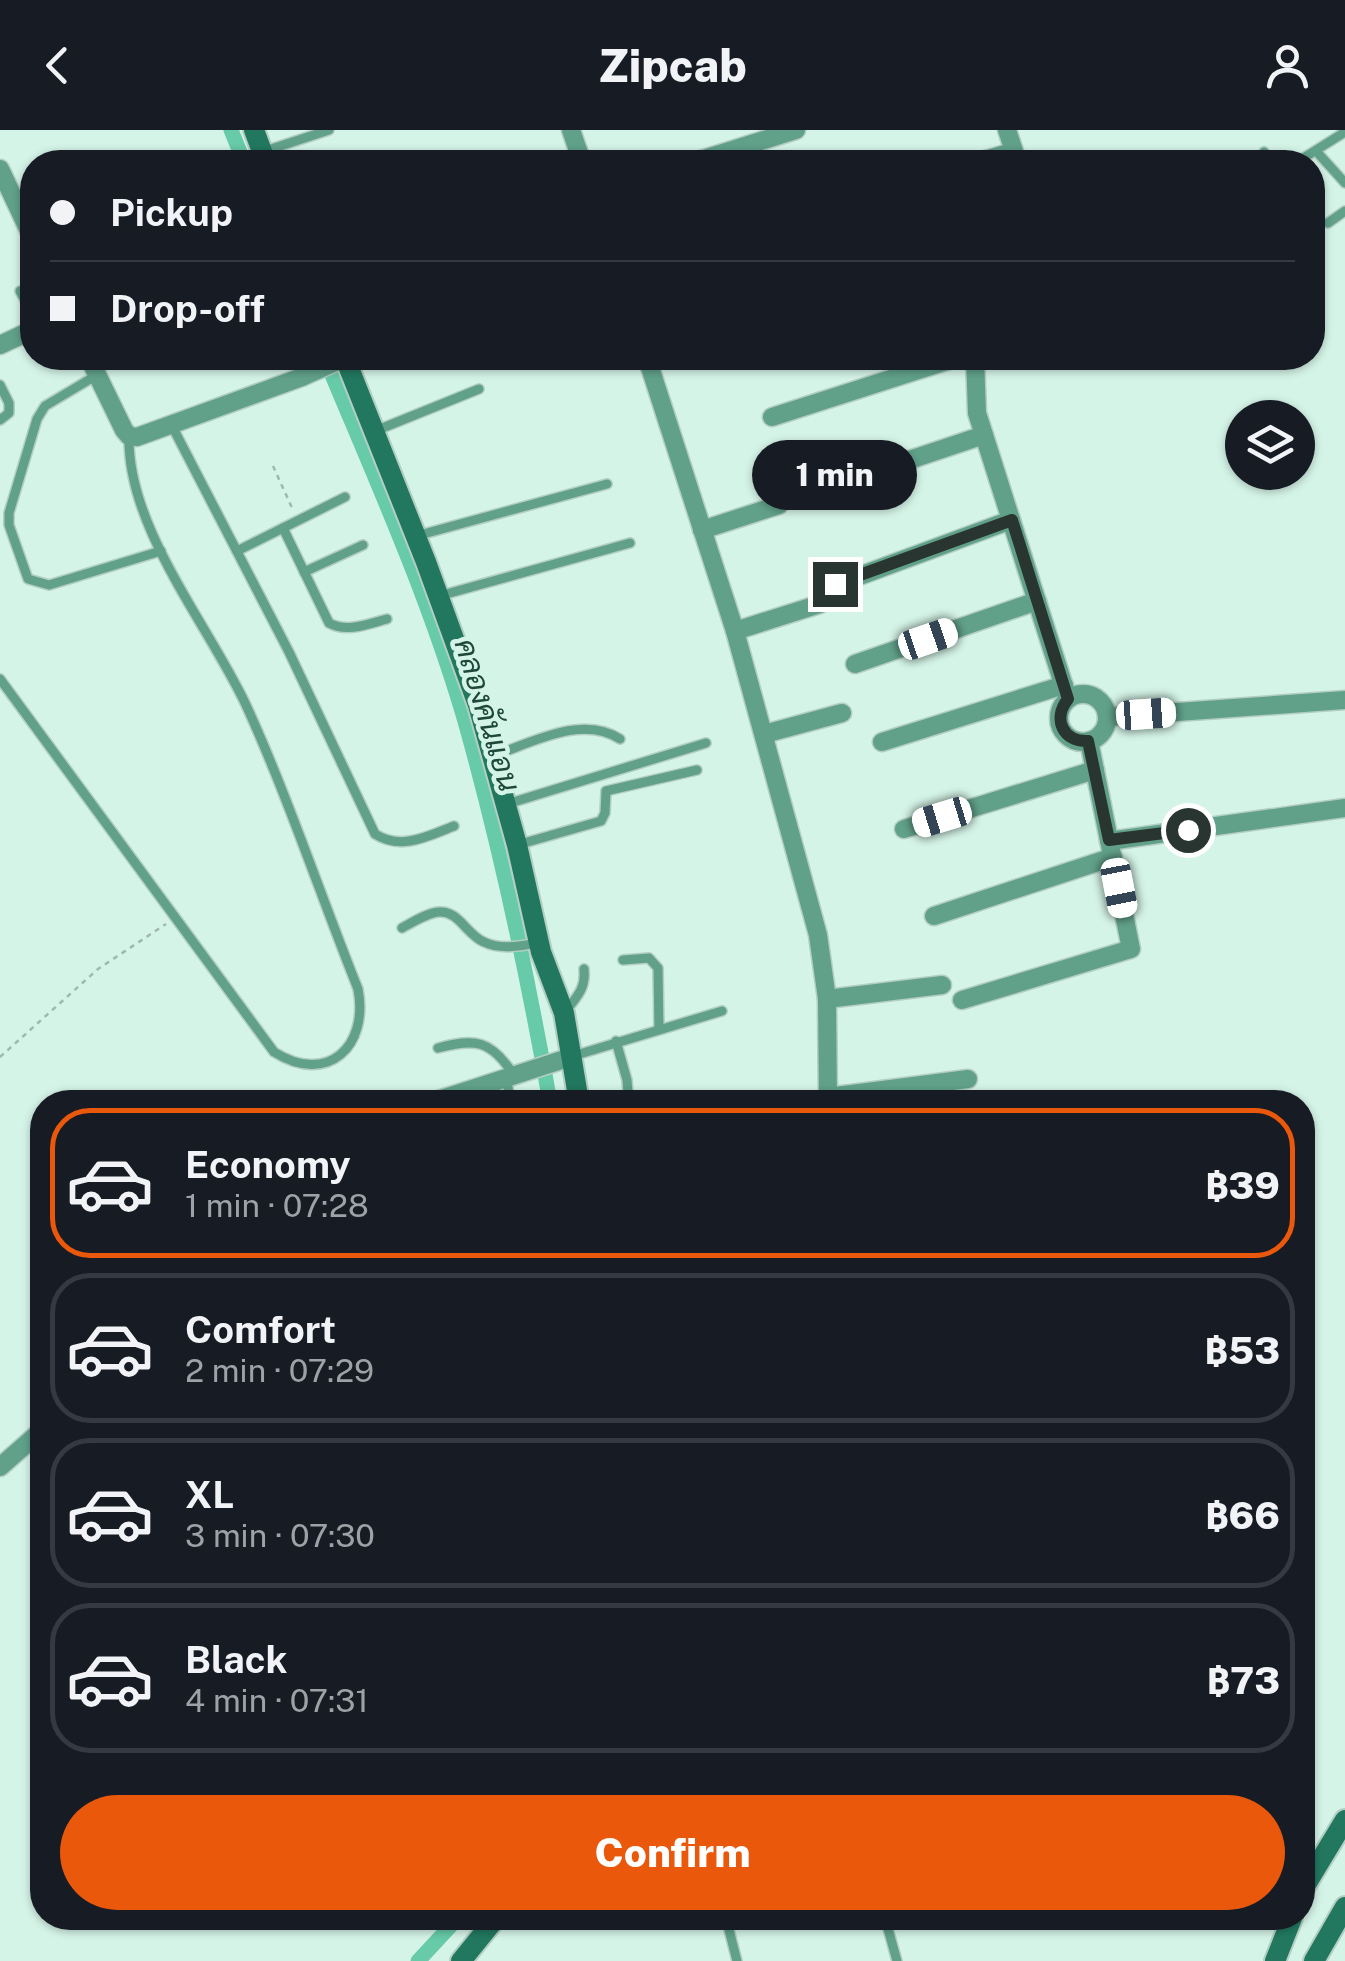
<!DOCTYPE html>
<meta charset="utf-8">
<style>
:root{--surface:#171b24;--page:#20242c;--text:#f1f3f6;--muted:#9ea1a6;--line:#363941;--accent:#ea580c}
body{margin:0;font-family:"Public Sans",Sarabun,sans-serif;background:var(--page);color:var(--text);height:100vh;display:flex;flex-direction:column;font-size:38px;white-space:nowrap}
*{box-sizing:border-box;margin:0}
p{font-size:32px;color:var(--muted)}
.icon{flex:none;width:55px;height:55px;fill:none;stroke:currentColor;stroke-width:2;stroke-linecap:round;stroke-linejoin:round}
.map{position:relative;flex:1;overflow:hidden}
.sheet{position:absolute;left:30px;top:960px;width:1285px;height:840px;display:flex;flex-direction:column;background:var(--surface);border-radius:40px;box-shadow:0 2px 8px #0004}
.sheet>*{flex:none}
.guide{position:absolute;left:20px;top:20px;width:1305px;height:220px;border-radius:40px;box-shadow:0 2px 8px #0004;display:grid;align-content:center;height:220px;padding:0 30px;background:var(--surface)}
.tools{position:absolute;left:1225px;top:270px;display:grid;gap:20px}
.tools a{display:grid;place-items:center;width:90px;height:90px;border-radius:50%;background:var(--surface);box-shadow:0 2px 8px #0004;font-size:50px}
.end{position:absolute;width:45px;height:45px;margin:-22px;border:12px solid #293530;background:#fff;box-shadow:0 0 0 5px #fff}
.from{border-radius:50%}
.bubble{position:absolute;height:70px;border-radius:35px;background:var(--surface);box-shadow:0 2px 8px #0004;font-size:32px;font-weight:800;line-height:70px;text-align:center}
.car{position:absolute;width:30px;height:60px;margin:-30px -15px;border-radius:12px;box-shadow:0 0 8px 2px #0007;background:linear-gradient(#fff 24%,#345 0 40%,#fff 0 76%,#345 0 86%,#fff 0)}
.guide b{display:flex;align-items:center;gap:35px;height:95px;font-size:38px}
.guide b+b{border-top:2px solid var(--line)}
.guide i{width:25px;height:25px;background:var(--text)}
ul{padding:18px 0 0;list-style:none}
li{display:flex;align-items:center;gap:30px;height:150px;margin:0 20px 15px;padding:0 10px;border:5px solid var(--line);border-radius:40px}
li div{flex:1}
li b{display:block;font-size:38px}
li em{font-style:normal;font-weight:800}
li.on{border-color:var(--accent)}
li>.icon{width:90px;height:90px;stroke-width:1.5}
.action{display:flex;gap:20px;margin-top:auto;padding:20px 30px}
.action a{flex:1;height:115px;border-radius:60px;background:var(--accent);color:#fff;font-size:40px;font-weight:800;line-height:115px;text-align:center}
header{display:flex;justify-content:space-between;align-items:center;height:130px;padding:0 30px;background:var(--surface);font-size:45px;font-weight:800}
.map>svg:first-child{display:block}
</style>
<header><svg class="icon" aria-label="back" viewBox="0 0 24 24"><path d="M15 5l-7 7 7 7"/></svg>Zipcab<svg class="icon" aria-label="person" viewBox="0 0 24 24"><circle cx="12" cy="8" r="4"/><path d="M4 21q1-7 8-7t8 7"/></svg></header>
<div class="map">
<svg width="1345" height="1831" viewBox="0 0 1345 1831">
<rect width="100%" height="100%" fill="#d5f4e8"/>
<g fill="none" stroke-linecap="round" stroke-linejoin="round">
<!-- canal -->
<g stroke="#67caa8" stroke-width="15">
<path d="M231,0l13,32"/>
<path d="M325,228c49,118 103,237 139,360 36,127 63,255 86,384"/>
<path d="M418,1831l40,-43"/>
</g>
<defs>
<g id="lane">
<path d="M265,21l64,-21"/>
<path d="M1316,21l29,32"/>
<path d="M1264,22l9,10"/>
<path d="M1297,32l48,-30"/>
<path d="M1328,93l17,-12"/>
<path d="M20,161l12,22"/>
<path d="M97,245l-52,31 -8,13 -28,94v12l19,54 21,6 112,-34"/>
<path d="M0,255l9,18v10l-9,7"/>
<path d="M172,296l117,226 86,182c26,17 53,2 79,-8"/>
<path d="M375,301l104,-42"/>
<path d="M283,398l46,95c18,10 39,1 58,-4"/>
<path d="M416,406l191,-52"/>
<path d="M237,421l108,-54"/>
<path d="M304,442l59,-27"/>
<path d="M439,466l191,-53"/>
<path d="M0,549l274,373c54,34 95,-6 84,-63 -38,-95 -70,-192 -112,-284 -38,-81 -119,-177 -117,-269"/>
<path d="M493,626c38,-13 89,-42 127,-17"/>
<path d="M507,674l199,-61"/>
<path d="M517,715l84,-24 4,-8 1,-22 91,-21"/>
<path d="M402,798c11,-6 25,-15 37,-16 19,-2 28,23 45,30 16,8 37,4 55,1"/>
<path d="M623,830l26,-2 9,10 1,61"/>
<path d="M566,881c11,-15 20,-22 18,-42"/>
<path d="M438,918c37,-10 53,-8 75,26"/>
<path d="M573,926l149,-45"/>
<path d="M507,950l3,22"/>
<path d="M609,972l11,-2 8,-7 -1,-13 -11,-39"/>
<path d="M726,1788l11,43"/>
<path d="M885,1788l12,43"/>
</g>
<g id="street">
<path d="M571,0l11,32"/>
<path d="M694,32l102,-32"/>
<path d="M978,32l31,-9"/>
<path d="M1002,32l12,-11 -7,-21"/>
<path d="M0,39l32,68"/>
<path d="M0,215l32,-15"/>
<path d="M89,228l35,72 5,6 8,1 165,-60 42,-19"/>
<path d="M647,228l88,273 83,304 9,64 1,103"/>
<path d="M975,228l2,55 91,286"/>
<path d="M772,287l184,-59"/>
<path d="M799,367l185,-62"/>
<path d="M702,400l77,-25"/>
<path d="M835,455l176,-65"/>
<path d="M735,501l85,-27"/>
<path d="M855,534l182,-63"/>
<circle cx="1083" cy="588" r="24"/>
<path d="M1107,587l238,-17"/>
<path d="M764,604l78,-21"/>
<path d="M882,612l182,-57"/>
<path d="M904,699l191,-59"/>
<path d="M1109,711l236,-33"/>
<path d="M934,786l179,-59"/>
<path d="M827,869l115,-14"/>
<path d="M962,870l169,-51 -42,-208"/>
<path d="M828,967l140,-18"/>
<path d="M432,972l139,-45"/>
<path d="M0,1337l42,-37"/>
</g>
<g id="secondary">
<path d="M254,0l12,32"/>
<path d="M345,228l81,204 52,143 39,140 24,107 23,61 15,89"/>
<path d="M1302,1761l43,-71"/>
<path d="M461,1831l35,-43"/>
<path d="M1275,1831l17,-43"/>
<path d="M1314,1831l31,-54"/>
</g>
</defs>
<!-- lane casing -->
<use href="#lane" stroke="#b3cec3" stroke-width="12"/>
<!-- street casing -->
<use href="#street" stroke="#b3cec3" stroke-width="21"/>
<!-- secondary casing -->
<use href="#secondary" stroke="#b3cec3" stroke-width="24"/>
<!-- path -->
<g stroke="#a0b9af" stroke-width="2.5" stroke-dasharray="5 5" stroke-linecap="butt">
<path d="M273,336l20,44"/>
<path d="M0,927l98,-88 68,-45"/>
</g>
<!-- lane -->
<use href="#lane" stroke="#61a18a" stroke-width="9"/>
<!-- street -->
<use href="#street" stroke="#61a18a" stroke-width="18"/>
<!-- secondary -->
<use href="#secondary" stroke="#22785f" stroke-width="20"/>
</g>
<g fill="none" stroke-linecap="round" stroke-linejoin="round">
<!-- route -->
<path stroke="#293530" stroke-width="12" d="M835,454l177,-64 56,179c-16,20 -5,43 20,42l21,99 79,-10"/>
</g>
<g text-anchor="middle" stroke-width="9" stroke-linejoin="round" paint-order="stroke">
<!-- water labels -->
<g font-size="30" font-style="italic" fill="#1d483a" stroke="#d5f4e8">
<text transform="translate(487 585) rotate(73)" y="10">คลองคันแอน</text>
</g>
</g>
</svg>
<div class="tools">
<a><svg class="icon" aria-label="layers" viewBox="0 0 24 24"><path d="M12 4l9 5-9 5-9-5zM3 14l9 5 9-5"/></svg></a>
</div>
<i class="end from" style="left:1188px;top:700px"></i>
<i class="end" style="left:835px;top:454px"></i>
<div class="bubble" style="left:752px;top:310px;width:165px">1 min</div>
<i class="car" style="left:928px;top:509px;rotate:71deg"></i>
<i class="car" style="left:1146px;top:584px;rotate:86deg"></i>
<i class="car" style="left:942px;top:687px;rotate:253deg"></i>
<i class="car" style="left:1119px;top:758px;rotate:169deg"></i>
<div class="guide">
<b><i class="from"></i>Pickup</b>
<b><i></i>Drop-off</b>
</div>
<section class="sheet">
<ul>
<li class="on"><svg class="icon" aria-label="car" viewBox="0 0 24 24"><path d="M5 17H2v-5l4-1 3-4h7l3 4 3 1v5h-3M9 17h6M6 11h13"/><circle cx="7" cy="17" r="2"/><circle cx="17" cy="17" r="2"/></svg><div><b>Economy</b><p>1 min · 07:28</p></div><em>฿39</em></li>
<li><svg class="icon" aria-label="car" viewBox="0 0 24 24"><path d="M5 17H2v-5l4-1 3-4h7l3 4 3 1v5h-3M9 17h6M6 11h13"/><circle cx="7" cy="17" r="2"/><circle cx="17" cy="17" r="2"/></svg><div><b>Comfort</b><p>2 min · 07:29</p></div><em>฿53</em></li>
<li><svg class="icon" aria-label="car" viewBox="0 0 24 24"><path d="M5 17H2v-5l4-1 3-4h7l3 4 3 1v5h-3M9 17h6M6 11h13"/><circle cx="7" cy="17" r="2"/><circle cx="17" cy="17" r="2"/></svg><div><b>XL</b><p>3 min · 07:30</p></div><em>฿66</em></li>
<li><svg class="icon" aria-label="car" viewBox="0 0 24 24"><path d="M5 17H2v-5l4-1 3-4h7l3 4 3 1v5h-3M9 17h6M6 11h13"/><circle cx="7" cy="17" r="2"/><circle cx="17" cy="17" r="2"/></svg><div><b>Black</b><p>4 min · 07:31</p></div><em>฿73</em></li>
</ul>
<div class="action"><a>Confirm</a></div>
</section>
</div>
